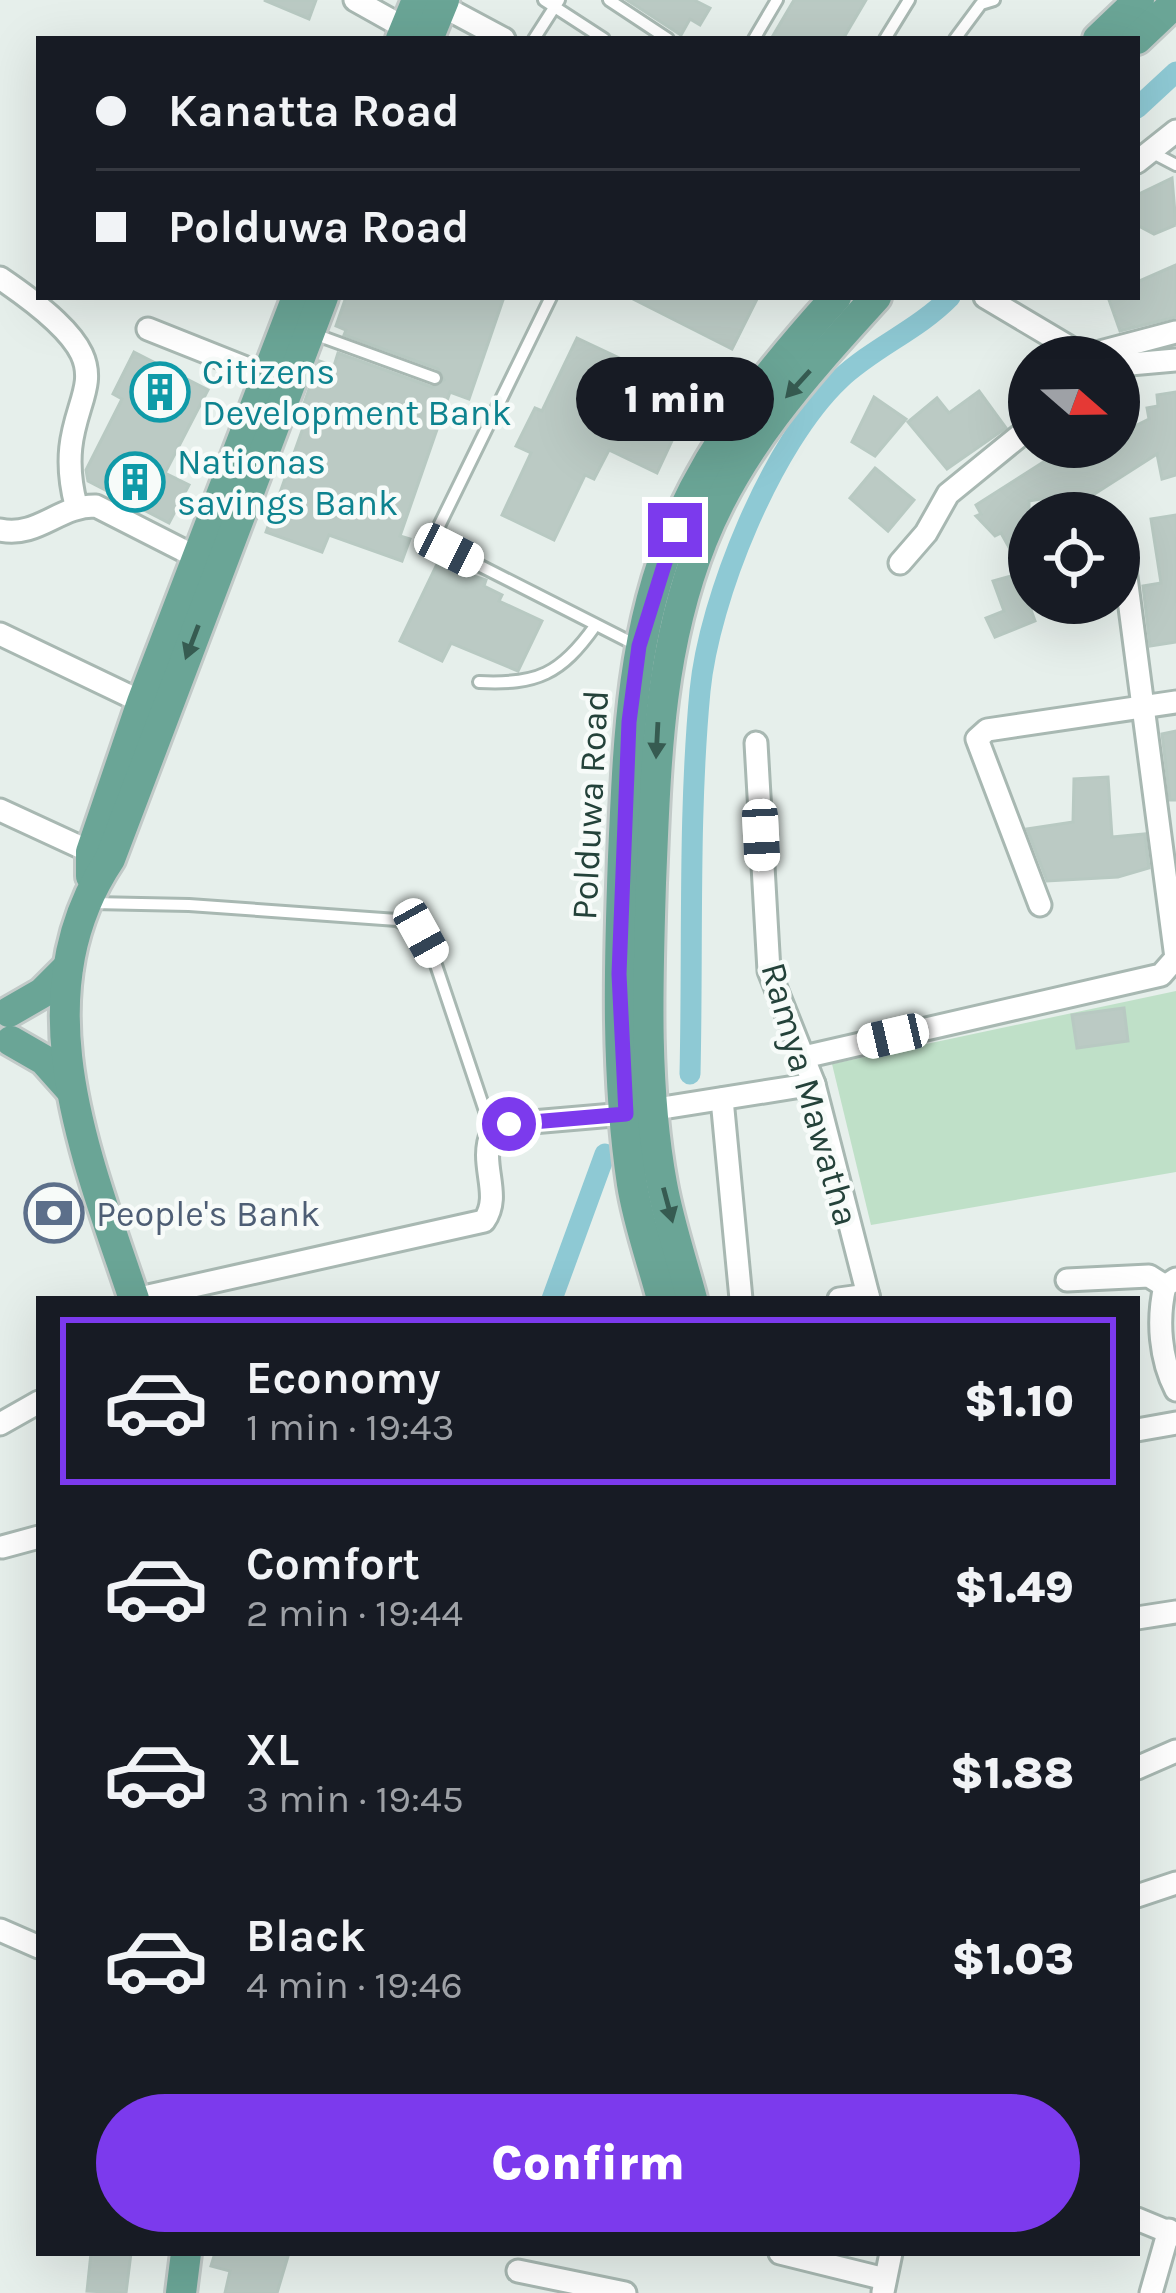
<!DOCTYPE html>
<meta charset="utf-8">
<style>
:root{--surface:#171b24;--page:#20242c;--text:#f1f3f6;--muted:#9ea1a6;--line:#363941;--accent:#7c3aed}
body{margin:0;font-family:Karla,sans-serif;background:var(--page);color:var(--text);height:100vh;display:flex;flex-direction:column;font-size:45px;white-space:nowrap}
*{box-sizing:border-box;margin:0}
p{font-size:39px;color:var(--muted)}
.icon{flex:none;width:66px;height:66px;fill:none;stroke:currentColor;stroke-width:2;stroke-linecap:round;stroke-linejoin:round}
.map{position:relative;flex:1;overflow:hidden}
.drawer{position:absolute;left:36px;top:1296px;width:1104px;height:960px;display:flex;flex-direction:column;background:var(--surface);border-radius:0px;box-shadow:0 12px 48px #0002}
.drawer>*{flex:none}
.top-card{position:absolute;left:36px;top:36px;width:1104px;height:264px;border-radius:0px;box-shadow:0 12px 48px #0002;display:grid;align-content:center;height:264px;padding:0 60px;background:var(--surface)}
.needle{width:78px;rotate:110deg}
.tools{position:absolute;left:1008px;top:336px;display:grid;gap:24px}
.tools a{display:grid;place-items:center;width:132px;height:132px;border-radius:50%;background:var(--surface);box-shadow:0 12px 48px #0002;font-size:60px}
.end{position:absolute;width:54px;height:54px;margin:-27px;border:15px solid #7c3aed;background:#fff;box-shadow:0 0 0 6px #fff}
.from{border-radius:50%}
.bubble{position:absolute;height:84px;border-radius:42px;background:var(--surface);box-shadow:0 12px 48px #0002;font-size:39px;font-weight:800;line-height:84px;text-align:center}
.car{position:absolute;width:36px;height:72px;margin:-36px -18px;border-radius:15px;box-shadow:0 0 9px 3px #0007;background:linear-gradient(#fff 24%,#345 0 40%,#fff 0 76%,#345 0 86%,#fff 0)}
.top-card b{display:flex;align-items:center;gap:42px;height:114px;font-size:45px}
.top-card b+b{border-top:3px solid var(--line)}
.top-card i{width:30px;height:30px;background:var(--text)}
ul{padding:21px 0 0;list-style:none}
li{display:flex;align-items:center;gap:36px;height:168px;margin:0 24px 18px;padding:0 36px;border:6px solid transparent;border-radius:0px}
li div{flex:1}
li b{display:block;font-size:45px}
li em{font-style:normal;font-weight:800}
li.selected{border-color:var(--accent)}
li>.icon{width:108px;height:108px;stroke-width:1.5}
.button{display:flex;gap:24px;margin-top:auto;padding:24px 60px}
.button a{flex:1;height:138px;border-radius:72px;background:var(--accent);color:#fff;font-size:48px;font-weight:800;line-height:138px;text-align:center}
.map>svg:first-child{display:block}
</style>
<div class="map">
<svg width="1176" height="2293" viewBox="0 0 1176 2293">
<rect width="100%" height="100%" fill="#e6efeb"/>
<!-- green -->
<path fill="#bfe0c8" d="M1176,991v181l-305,53 -39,-161z"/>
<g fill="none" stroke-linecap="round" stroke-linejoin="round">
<!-- canal -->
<g stroke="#8ec9d4" stroke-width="21">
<path d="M1137,108l39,-36"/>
<path d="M690,1074c3,-126 -2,-257 10,-383 9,-93 72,-248 140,-312 34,-32 78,-49 110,-82"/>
<path d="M552,1299l53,-145"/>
</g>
</g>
<!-- building -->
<g fill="#bbcac4" stroke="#b8c9c2" stroke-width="3">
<path d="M264,0h52l-7,19z"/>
<path d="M627,0h67l16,8 -10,17 -10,-6 -9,16z"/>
<path d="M794,0h72l-23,39h-72z"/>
<path d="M1172,178l4,47 -22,9 -17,-9v-30z"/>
<path d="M1176,265v52l-56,14 -12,-34h29v-15z"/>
<path d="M346,297h158l-35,102 -19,-7 -50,144 10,3 -8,22 -73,-26 -7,17 -56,-20 43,-121 -7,-2 17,-48 15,5 4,-13 94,34 12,-7 -6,-11 -94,-34 2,-5 -10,-4z"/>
<path d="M629,297h129l-26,52z"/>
<path d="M577,338l74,35 -11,24 43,20 -26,56 -48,-23 -15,29 -9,-4 -31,65 -52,-25 29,-62 -15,-7 19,-38 7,3z"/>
<path d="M134,352l74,38 -43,83 24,12 -20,38 -81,-42 -2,-11 36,-71 -9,-5z"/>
<path d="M979,391l27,37 -59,41 -39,-47 29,-24 12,15z"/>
<path d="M1176,392v83l-14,4 -5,-25 -75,48 -6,-9 -47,8v51l-13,8 -15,-27 -6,3 -19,-20 5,-2 -5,-9 80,-51 -3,-7h66v-13l30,-15 -2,-11 11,-2 -1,-11z"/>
<path d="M874,397l32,22 -31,37 -23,-14z"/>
<path d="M875,468l39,32 -26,31 -38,-33z"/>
<path d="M1176,515v127l-26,4 -7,-60 18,-3 -10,-64z"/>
<path d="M437,564l49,16 -2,6 18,9 -3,6 43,20 -24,50 -67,-28 -9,18 -42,-20z"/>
<path d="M1018,574l17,47 -40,16 -9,-19 18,-7 -11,-30z"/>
<path d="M1176,731v69h-6l-8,-66z"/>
<path d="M1108,777l4,60 33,-3 4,34 -31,9 -71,4 -20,-52 46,-7 1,-43z"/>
<path d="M1124,1008l4,33 -51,7 -5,-33z"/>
<path d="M91,2253h40l-5,40 -39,-2z"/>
<path d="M215,2253h74l-12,40h-52l5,-22 -19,-5z"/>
</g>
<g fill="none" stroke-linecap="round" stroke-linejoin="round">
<defs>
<g id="lane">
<path d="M544,0l60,39"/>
<path d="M609,0l59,39"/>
<path d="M534,39l25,-39"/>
<path d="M754,39l23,-39"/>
<path d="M885,39l24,-39"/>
<path d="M955,39l26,-35 13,-4"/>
<path d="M1153,153l23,12"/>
<path d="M551,297l-112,229v11l10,13 189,96"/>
<path d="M314,334l121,44"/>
<path d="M479,682c58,3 82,-8 116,-56"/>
<path d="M93,903l96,2 208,15 23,13 13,23 59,176"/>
</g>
<g id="street">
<path d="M355,0l50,28"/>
<path d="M431,0l73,39"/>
<path d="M1137,162l39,-31"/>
<path d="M0,278c159,108 44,105 76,227"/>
<path d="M985,297l101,60"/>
<path d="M148,329l118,47"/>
<path d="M1085,356l91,-24"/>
<path d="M1119,365l57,-5"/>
<path d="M0,530c38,8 59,-25 96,-24l112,57"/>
<path d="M900,563l26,-30 22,-39 81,-66"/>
<path d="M0,634l142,68"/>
<path d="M756,743l13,228 45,113 55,215"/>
<path d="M0,810l91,42"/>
<path d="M1040,905l-63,-166 10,-9 189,-28"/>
<path d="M804,1057l357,-82 15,-17 -50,-381"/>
<path d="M722,1099l19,200"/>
<path d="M1176,1279l-11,7c-8,34 -5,73 11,104"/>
<path d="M1067,1280l82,-4 16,10"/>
<path d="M135,1299l349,-78c19,-27 -6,-56 8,-89l17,-8 116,-10 189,-30"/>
<path d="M839,1299l29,-4"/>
<path d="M0,1424l39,-22"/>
<path d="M1137,1430l39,-7"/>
<path d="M2,1547l37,-10"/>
<path d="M1137,1618l39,-6"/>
<path d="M1137,1768l39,-17"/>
<path d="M1137,1896l39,-13"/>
<path d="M0,1930l39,17"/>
<path d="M1137,2219l39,16"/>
<path d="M780,2253l105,26"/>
<path d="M518,2271l107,22"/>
<path d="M883,2292l8,-39"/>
<path d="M1151,2293l18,-63"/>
</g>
<g id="primary">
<path d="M401,39l16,-39"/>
<path d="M428,39l16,-39"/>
<path d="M1098,39l41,-39"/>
<path d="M1137,39l39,-37"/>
<path d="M91,876v-24l51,-150 155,-405"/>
<path d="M9,1012l33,-19 26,-26"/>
<path d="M11,1041l33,19 25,28"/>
<path d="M134,1299c-47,-141 -116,-302 -24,-440l213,-562"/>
<path d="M662,1299c-10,-38 -24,-76 -30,-115 -16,-107 -13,-218 -9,-327 5,-112 8,-224 53,-330 38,-89 96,-159 160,-230"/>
<path d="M692,1299c-10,-38 -23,-76 -30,-115 -18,-98 -14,-203 -11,-301 5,-118 7,-231 51,-342 38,-96 106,-169 174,-244"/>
<path d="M181,2293l5,-40"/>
</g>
</defs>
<!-- lane casing -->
<use href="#lane" stroke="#a8b8b2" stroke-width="16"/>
<!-- street casing -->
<use href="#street" stroke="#a8b8b2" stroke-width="27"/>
<!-- primary casing -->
<use href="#primary" stroke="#c2cac8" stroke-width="36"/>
<!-- lane -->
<use href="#lane" stroke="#fff" stroke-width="10"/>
<!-- street -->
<use href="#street" stroke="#fff" stroke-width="21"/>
<!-- primary -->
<use href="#primary" stroke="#6aa596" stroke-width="30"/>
</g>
<!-- one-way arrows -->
<defs><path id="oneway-solid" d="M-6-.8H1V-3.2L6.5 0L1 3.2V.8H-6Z" transform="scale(3)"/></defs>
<g fill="#365b51">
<use href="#oneway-solid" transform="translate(798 384) rotate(132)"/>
<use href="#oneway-solid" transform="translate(192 642) rotate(111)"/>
<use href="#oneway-solid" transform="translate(657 740) rotate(93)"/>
<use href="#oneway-solid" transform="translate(668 1205) rotate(75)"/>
</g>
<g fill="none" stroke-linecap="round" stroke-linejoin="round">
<!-- route -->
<path stroke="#7c3aed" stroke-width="15" d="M509,1124l117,-10 -7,-140 10,-252 10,-76 36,-116"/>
</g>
<!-- icons -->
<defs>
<symbol id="building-ring" viewBox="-11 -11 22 22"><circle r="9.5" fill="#f7fbf9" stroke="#0f9aa8" stroke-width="1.5"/><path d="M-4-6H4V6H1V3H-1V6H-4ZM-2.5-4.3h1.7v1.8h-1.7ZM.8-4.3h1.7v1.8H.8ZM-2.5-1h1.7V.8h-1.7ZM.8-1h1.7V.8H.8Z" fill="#0f9aa8"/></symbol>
<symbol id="bank-ring" viewBox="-11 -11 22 22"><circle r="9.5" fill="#f7fbf9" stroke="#5c6f8a" stroke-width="1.5"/><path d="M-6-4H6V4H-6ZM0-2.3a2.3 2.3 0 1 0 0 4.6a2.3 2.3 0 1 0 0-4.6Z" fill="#5c6f8a"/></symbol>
</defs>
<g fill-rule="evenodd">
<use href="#building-ring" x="127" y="359" width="66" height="66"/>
<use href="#building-ring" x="102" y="449" width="66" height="66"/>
<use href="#bank-ring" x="21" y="1180" width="66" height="66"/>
</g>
<g text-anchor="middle" stroke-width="9" stroke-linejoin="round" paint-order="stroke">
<!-- culture labels -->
<g font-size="36" fill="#0d838f" stroke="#f7fbf9" text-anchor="start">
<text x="202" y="384">Citizens<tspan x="202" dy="41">Development Bank</tspan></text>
<text x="177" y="474">Nationas<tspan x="177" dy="41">savings Bank</tspan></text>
</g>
<!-- street labels -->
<g font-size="36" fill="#24423a" stroke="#f7fbf9">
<text transform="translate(589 805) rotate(-87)" y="13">Polduwa Road</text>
<text transform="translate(811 1094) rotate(74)" y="13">Ramya Mawatha</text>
</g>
<!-- service labels -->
<g font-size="36" fill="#4e5e75" stroke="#f7fbf9" text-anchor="start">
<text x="96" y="1226">People's Bank</text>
</g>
</g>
</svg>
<div class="tools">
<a><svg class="needle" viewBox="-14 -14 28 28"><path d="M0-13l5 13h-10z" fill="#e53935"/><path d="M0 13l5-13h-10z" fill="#9ea1a6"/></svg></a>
<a><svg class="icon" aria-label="locate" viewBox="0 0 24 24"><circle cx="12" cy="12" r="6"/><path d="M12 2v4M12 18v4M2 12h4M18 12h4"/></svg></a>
</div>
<i class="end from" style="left:509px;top:1124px"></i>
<i class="end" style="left:675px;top:530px"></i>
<div class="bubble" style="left:576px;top:357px;width:198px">1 min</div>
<i class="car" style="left:449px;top:550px;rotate:117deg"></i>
<i class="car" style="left:761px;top:835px;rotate:177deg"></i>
<i class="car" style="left:421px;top:933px;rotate:151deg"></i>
<i class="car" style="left:893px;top:1036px;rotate:257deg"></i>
<div class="top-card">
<b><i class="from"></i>Kanatta Road</b>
<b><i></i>Polduwa Road</b>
</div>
<section class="drawer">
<ul>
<li class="selected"><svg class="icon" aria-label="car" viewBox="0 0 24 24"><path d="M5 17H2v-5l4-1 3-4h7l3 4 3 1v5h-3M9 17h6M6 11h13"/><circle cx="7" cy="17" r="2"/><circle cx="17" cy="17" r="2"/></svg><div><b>Economy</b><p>1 min · 19:43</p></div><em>$1.10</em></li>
<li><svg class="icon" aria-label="car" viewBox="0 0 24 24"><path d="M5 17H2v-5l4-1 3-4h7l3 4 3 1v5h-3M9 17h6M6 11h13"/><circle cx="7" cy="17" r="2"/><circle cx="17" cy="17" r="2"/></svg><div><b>Comfort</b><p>2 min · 19:44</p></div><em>$1.49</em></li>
<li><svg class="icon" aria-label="car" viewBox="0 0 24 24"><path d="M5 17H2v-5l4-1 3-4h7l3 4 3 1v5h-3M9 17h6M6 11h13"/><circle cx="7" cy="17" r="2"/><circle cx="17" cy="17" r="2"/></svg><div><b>XL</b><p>3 min · 19:45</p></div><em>$1.88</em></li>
<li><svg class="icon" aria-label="car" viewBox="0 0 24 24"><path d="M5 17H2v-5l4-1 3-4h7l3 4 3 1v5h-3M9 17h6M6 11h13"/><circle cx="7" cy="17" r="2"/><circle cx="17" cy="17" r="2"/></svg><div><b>Black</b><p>4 min · 19:46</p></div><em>$1.03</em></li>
</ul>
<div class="button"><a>Confirm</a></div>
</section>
</div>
